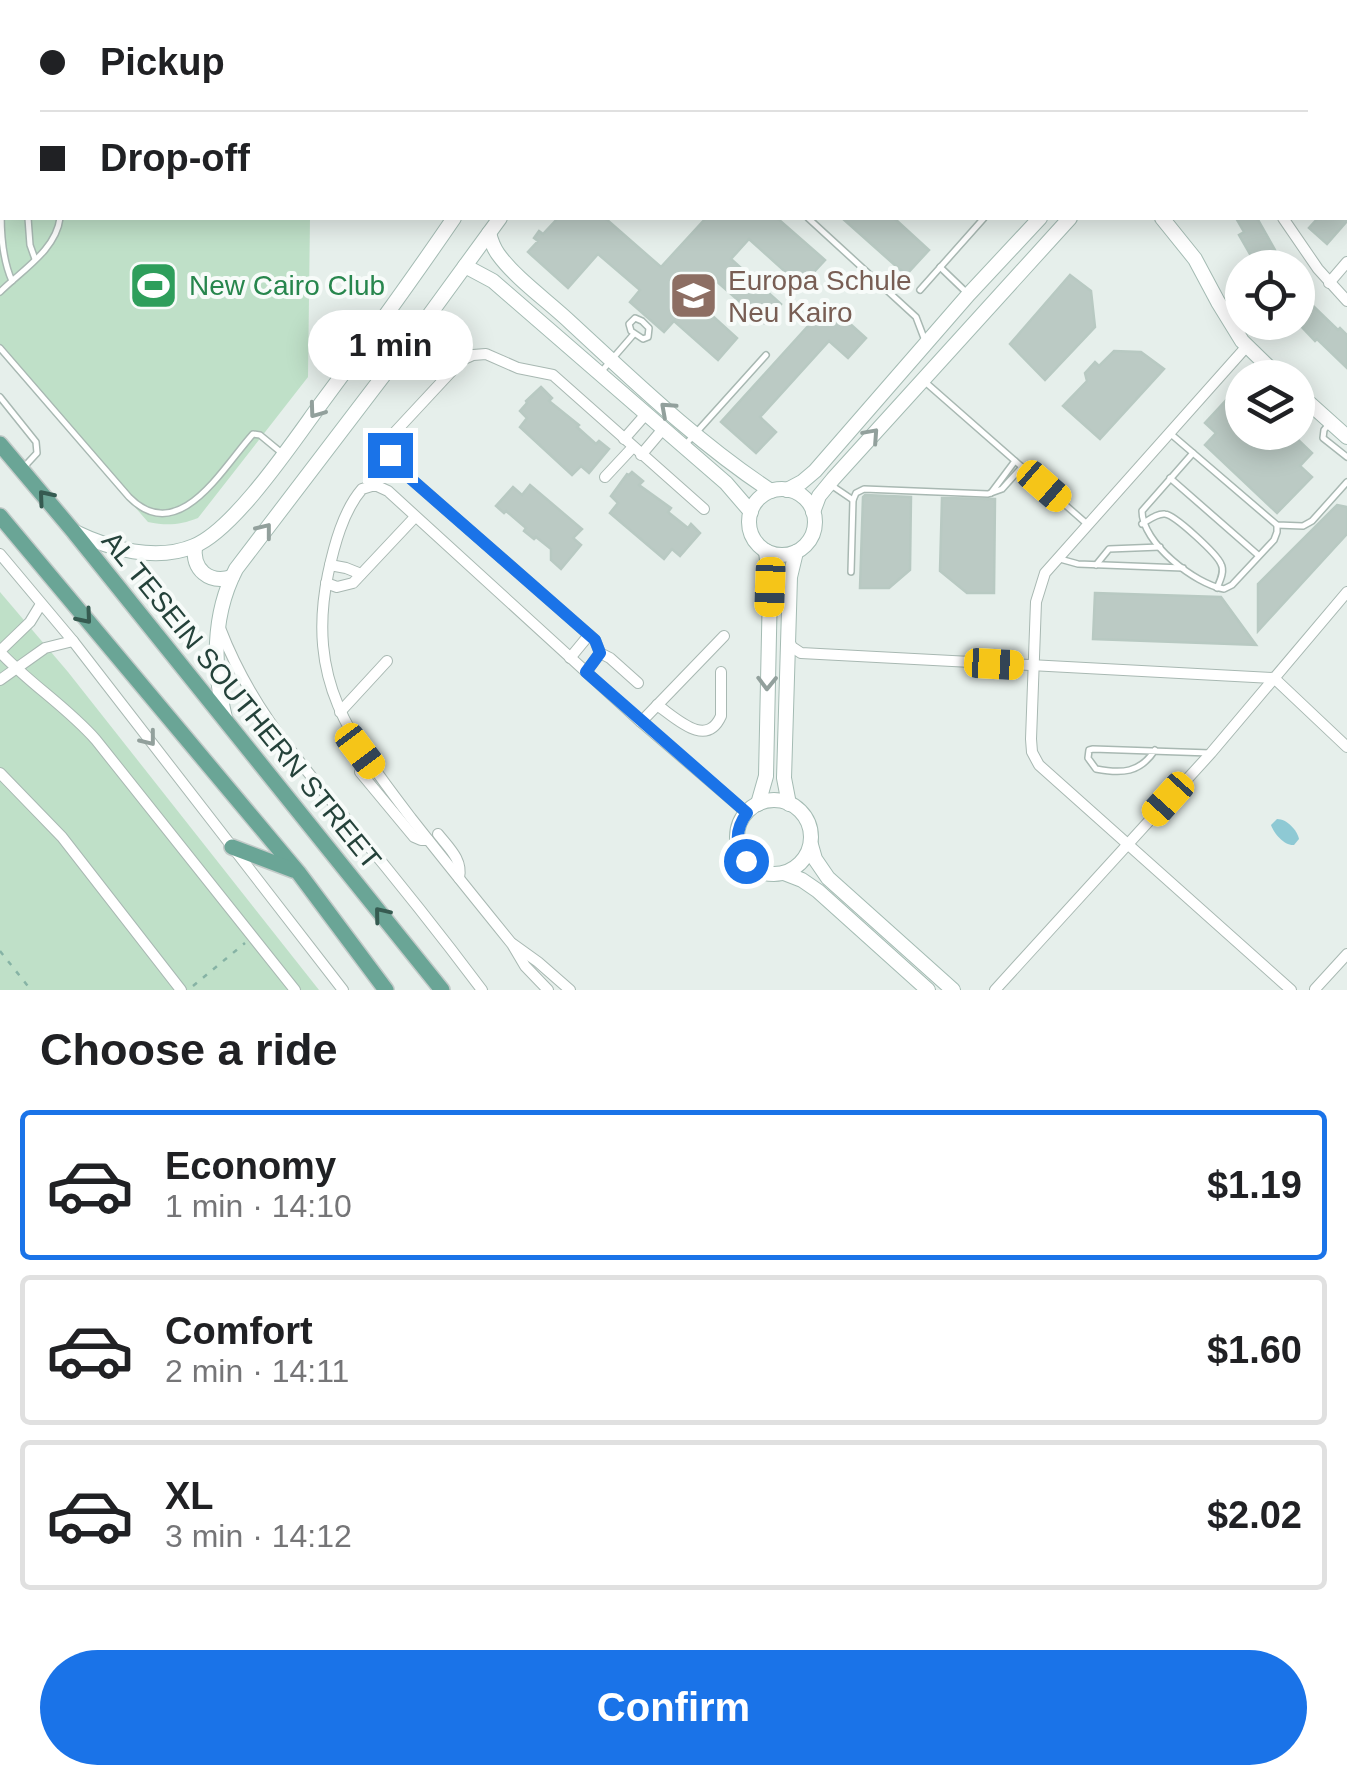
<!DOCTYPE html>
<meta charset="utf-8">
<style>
:root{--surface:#fff;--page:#f2f2f2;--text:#202124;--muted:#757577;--line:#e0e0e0;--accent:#1a73e8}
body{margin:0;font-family:Helvetica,sans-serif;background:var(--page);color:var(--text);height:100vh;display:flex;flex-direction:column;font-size:38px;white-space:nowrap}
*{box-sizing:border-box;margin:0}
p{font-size:32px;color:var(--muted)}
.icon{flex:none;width:55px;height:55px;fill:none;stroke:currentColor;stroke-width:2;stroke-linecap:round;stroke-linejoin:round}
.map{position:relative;height:990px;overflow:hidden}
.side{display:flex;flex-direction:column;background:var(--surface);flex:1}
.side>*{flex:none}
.guide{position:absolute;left:0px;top:0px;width:1348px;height:220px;box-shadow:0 5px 25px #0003;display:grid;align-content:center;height:220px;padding:0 40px;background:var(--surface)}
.buttons{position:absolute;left:1225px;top:250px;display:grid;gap:20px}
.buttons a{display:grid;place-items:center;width:90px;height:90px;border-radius:50%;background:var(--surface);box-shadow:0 5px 25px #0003;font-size:50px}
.end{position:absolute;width:45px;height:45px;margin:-22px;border:12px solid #1a73e8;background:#fff;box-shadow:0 0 0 5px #fff}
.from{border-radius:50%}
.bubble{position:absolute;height:70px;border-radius:35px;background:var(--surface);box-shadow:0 5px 25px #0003;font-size:32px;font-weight:700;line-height:70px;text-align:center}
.car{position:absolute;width:30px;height:60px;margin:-30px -15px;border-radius:12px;box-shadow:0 0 8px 2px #0007;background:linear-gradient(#f5c518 24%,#345 0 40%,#f5c518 0 76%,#345 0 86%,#f5c518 0)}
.guide b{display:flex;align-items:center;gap:35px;height:95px;font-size:38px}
.guide b+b{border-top:2px solid var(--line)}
.guide i{width:25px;height:25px;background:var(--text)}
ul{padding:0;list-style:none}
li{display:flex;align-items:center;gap:30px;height:150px;margin:0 20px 15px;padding:0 20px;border:5px solid var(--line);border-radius:10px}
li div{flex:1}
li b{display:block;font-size:38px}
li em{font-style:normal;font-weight:700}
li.active{border-color:var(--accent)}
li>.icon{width:90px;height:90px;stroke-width:1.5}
h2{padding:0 40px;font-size:45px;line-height:120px}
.action{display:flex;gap:20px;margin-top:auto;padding:20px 40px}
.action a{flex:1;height:115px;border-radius:60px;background:var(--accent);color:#fff;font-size:40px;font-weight:700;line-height:115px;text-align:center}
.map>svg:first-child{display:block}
</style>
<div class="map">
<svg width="1347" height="990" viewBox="0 0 1347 990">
<rect width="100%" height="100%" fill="#e6efeb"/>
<!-- green -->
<g fill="#bfe0c8">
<path d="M0,0h574l-2,2h-570v216h308l-2,159 -110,141c-18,7 -31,8 -50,4l-148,-169z"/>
<path d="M0,592l68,80 251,318h-319z"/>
</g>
<!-- water -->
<path fill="#8ec9d4" d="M1277,819c10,0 20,11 22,20l-5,6c-9,1 -20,-11 -23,-20z"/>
<!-- building -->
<g fill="#bbcac4" stroke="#b8c9c2" stroke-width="2.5">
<path d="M558,218h47l56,49 45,-49h71l48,42 -24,26 -52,-47 -18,20 50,45 -17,19 -50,-44 -19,21 42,38 -19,22 -44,-39 -10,11 -34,-30 10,-12 -42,-36 -30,34 -40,-36 10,-11 -4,-3 5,-7 4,3z"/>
<path d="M842,218h52l35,32 -23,25z"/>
<path d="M1236,218h21l18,32 -4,2 12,16h-25l-19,-33 5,-3z"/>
<path d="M1318,218h29v3l-20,23 -18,-16z"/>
<path d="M1070,275l21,16 4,36 -50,53 -35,-36z"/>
<path d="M1310,303l28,27 2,-2 7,7v33l-30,-29 -2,2 -17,-18v-7z"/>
<path d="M828,304l38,34 -18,20 -19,-17 -69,76 16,15 -20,21 -35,-31z"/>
<path d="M1114,351l27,1 23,17 -64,70 -37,-33 24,-25 -2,-8 10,-11 4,4z"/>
<path d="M1242,383v49h48l22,21 -12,13 12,11 -35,36 -72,-68 11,-12 -11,-10z"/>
<path d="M541,387l11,11 -3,3 30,24 -2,2 19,17 3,-3 10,8 -20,24 -8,-7 -9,9 -52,-48 7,-9 -7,-7 7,-8 -1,-2z"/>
<path d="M632,472l11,9 -4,4 32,23 -3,4 20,16 3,-4 9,9 -20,23 -8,-7 -8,10 -54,-46 8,-10 -7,-7 16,-22 2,1z"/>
<path d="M530,485l52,44 -9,9 8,7 -20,24 -10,-9v-11l-15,-12 -2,2 -10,-8 2,-3 -20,-17 -2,2 -8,-7 17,-19 9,8z"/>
<path d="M865,495l46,2 -1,73 -21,18h-29l3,-91z"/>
<path d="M942,498l53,1 -1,94h-27l-27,-22z"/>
<path d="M1337,505l10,2v27l-89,97v-47z"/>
<path d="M1095,593l126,4 35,48 -163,-6z"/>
</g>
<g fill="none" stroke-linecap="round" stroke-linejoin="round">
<defs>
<g id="lane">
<path d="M375,0v2"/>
<path d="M429,0l4,2"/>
<path d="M443,2l2,-2"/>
<path d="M559,2l2,-2"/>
<path d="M0,146l2,-2"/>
<path d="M2,191c-2,29 -2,63 10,90"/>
<path d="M28,218l2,27 5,14"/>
<path d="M808,218l108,99 8,21"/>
<path d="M940,267l26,25"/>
<path d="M920,290l64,-72"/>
<path d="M0,292c22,-22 56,-42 60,-74"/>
<path d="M635,318l7,3 7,7 -1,9 -5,2 -12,-8 -2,-7z"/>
<path d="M0,348l129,149c50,51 94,-30 124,-63l7,1 23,19"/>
<path d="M601,372l32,-37"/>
<path d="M924,381l163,143"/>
<path d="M0,397l36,45 1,11 -13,14"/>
<path d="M1329,424l-5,6 -1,8 24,19"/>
<path d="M1172,435l105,90 26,1 9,-5 35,-39"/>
<path d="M685,445l81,-90"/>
<path d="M1193,453l-51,58c0,32 53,73 82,78l8,-4 42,-45 3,-8v-7"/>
<path d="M1170,478l88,77"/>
<path d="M831,485l22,15"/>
<path d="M991,493l24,-32"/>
<path d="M1142,524c7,-4 15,-11 23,-10 10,1 52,40 56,50 4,7 -1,17 -4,24"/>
<path d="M1060,559l18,5 105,4"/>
<path d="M1096,565l13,-16 51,-2"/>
<path d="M851,572l2,-72 3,-7 8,-4 124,5 14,-5 20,-22"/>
<path d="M1155,750c-15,23 -33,24 -59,19l-8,-11 1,-8 4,-1 117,4"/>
</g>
<g id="street">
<path d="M1345,43l2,-3"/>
<path d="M1283,218l35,51 29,32"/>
<path d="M1329,283l18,-21"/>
<path d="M1247,346l-202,227 -9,29 -5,137 1,13 7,13 252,225"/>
<path d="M624,439l22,-25"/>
<path d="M641,455l22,-26"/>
<path d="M605,477l28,-30"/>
<path d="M0,554l73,87 270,349"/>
<path d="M330,565l16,3 15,6"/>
<path d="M326,583l11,4 16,-4 62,-66"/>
<path d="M220,628c31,81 78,132 132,198 45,54 88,108 130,164"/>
<path d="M788,639l4,8 9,6 473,25 73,69"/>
<path d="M0,651l30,-29 11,-18"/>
<path d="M0,652c30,32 67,55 96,88l199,250"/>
<path d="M600,653l10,5 28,25"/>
<path d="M570,658l19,-23"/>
<path d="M586,672l14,-19 -5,-13 -201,-176 -5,-14 6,-18 67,-72 11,-5 13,-1 32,14 35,7 151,134"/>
<path d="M0,680l45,-32 28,-7"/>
<path d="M657,705c19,13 49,44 64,11v-44"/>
<path d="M340,712l47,-51"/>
<path d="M641,722l83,-86"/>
<path d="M360,772l54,65 7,3h7"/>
<path d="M0,773l62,64 119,153"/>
<path d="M438,834c11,14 25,26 21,44"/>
<path d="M513,944l25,18 32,28"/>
<path d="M1315,989l32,-35"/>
<path d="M548,990l-23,-24 -13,-22c-34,-42 -68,-84 -101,-126 -61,-80 -105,-137 -83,-244 6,-28 15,-63 34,-85l13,-4 13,6 253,231 106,91"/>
<path d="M995,990l216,-237 136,-161"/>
</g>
<g id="secondary">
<path d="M832,0l4,2"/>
<path d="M869,0l4,2"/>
<path d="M595,2l2,-2"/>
<path d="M644,2l1,-2"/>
<path d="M1225,2l2,-2"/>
<path d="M1254,2l2,-2"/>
<path d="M1162,218l33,41 23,43 24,39 38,37"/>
<path d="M489,233c2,8 4,14 9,21 18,25 50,47 73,69 64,59 127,120 200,168"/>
<path d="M465,266l28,15 233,202 25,29"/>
<path d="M1298,393l49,44"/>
<circle cx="782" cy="522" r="33"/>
<path d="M787,490l15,-8 13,-11 154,-177 71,-76"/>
<path d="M813,512l6,-16 14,-17 237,-261"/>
<path d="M75,532c35,17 81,30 119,14 40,-16 99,-104 126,-141 46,-62 91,-124 134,-187"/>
<path d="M195,546c-3,24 14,38 37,31"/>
<path d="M225,718c-12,-49 -13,-103 11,-149l186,-244 78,-107"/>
<circle cx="774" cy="837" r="37"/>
<path d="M758,804l8,-28 4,-189 -4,-36"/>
<path d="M789,804l-5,-26 6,-201 6,-25"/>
<path d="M811,845l4,14 13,19 125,112"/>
<path d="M784,873l18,7 16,11 110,99"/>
</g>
<g id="primary">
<path d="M0,444l74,88 368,458"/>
<path d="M0,516l298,356 88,118"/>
<path d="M232,847l61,23"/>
</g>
</defs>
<!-- lane casing -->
<use href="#lane" stroke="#a8b8b2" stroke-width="8"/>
<!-- street casing -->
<use href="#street" stroke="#a8b8b2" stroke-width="12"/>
<!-- secondary casing -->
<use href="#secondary" stroke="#a4bbb3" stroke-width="16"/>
<!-- primary casing -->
<use href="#primary" stroke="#c2cac8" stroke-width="18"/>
<!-- path -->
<g stroke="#86b3a5" stroke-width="2.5" stroke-dasharray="5 8" stroke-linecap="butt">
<path d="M0,951l31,39"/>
<path d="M193,986l52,-43"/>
</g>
<!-- lane -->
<use href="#lane" stroke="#fff" stroke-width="5"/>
<!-- street -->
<use href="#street" stroke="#fff" stroke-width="10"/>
<!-- secondary -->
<use href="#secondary" stroke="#fff" stroke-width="14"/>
<!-- primary -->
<use href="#primary" stroke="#6aa596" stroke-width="15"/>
</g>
<!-- one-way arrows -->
<defs><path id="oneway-chevron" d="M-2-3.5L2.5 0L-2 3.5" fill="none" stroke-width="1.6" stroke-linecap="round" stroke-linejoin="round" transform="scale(2.5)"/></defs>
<g stroke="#92a09c">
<use href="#oneway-chevron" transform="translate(667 409) rotate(-138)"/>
<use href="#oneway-chevron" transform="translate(316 411) rotate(126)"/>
<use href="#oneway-chevron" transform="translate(872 435) rotate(-48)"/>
<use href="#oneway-chevron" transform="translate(265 530) rotate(-52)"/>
<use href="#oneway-chevron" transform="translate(767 683) rotate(91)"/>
<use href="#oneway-chevron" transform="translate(149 739) rotate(52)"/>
</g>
<g stroke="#365b51">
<use href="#oneway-chevron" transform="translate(45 497) rotate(-130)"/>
<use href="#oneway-chevron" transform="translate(85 617) rotate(50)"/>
<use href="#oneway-chevron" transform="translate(381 914) rotate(-129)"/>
</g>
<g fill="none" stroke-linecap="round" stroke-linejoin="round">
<!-- route -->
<path stroke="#1a73e8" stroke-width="12" d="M390,455l4,9 201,176 5,13 -14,19 161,141c-12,16 -12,32 -1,48"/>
</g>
<!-- icons -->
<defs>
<symbol id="stadium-square" viewBox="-11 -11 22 22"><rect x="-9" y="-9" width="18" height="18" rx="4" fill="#2e9e5b" stroke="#f7fbf9"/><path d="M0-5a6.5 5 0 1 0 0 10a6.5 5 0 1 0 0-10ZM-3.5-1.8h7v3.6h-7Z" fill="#fff"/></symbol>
<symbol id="school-square" viewBox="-11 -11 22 22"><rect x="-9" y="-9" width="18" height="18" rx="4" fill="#8d6e63" stroke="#f7fbf9"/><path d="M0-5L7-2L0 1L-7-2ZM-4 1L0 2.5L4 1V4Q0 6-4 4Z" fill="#fff"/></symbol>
</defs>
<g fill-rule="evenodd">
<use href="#stadium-square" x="126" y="258" width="55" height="55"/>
<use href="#school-square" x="666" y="268" width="55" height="55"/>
</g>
<g text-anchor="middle" stroke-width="8" stroke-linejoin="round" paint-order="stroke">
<!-- education labels -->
<g font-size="28" fill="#785e54" stroke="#f7fbf9" text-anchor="start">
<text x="728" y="290">Europa Schule<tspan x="728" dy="32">Neu Kairo</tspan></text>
</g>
<!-- leisure labels -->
<g font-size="28" fill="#27864d" stroke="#f7fbf9" text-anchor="start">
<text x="189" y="295">New Cairo Club</text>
</g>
<!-- street labels -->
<g font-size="28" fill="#24423a" stroke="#f7fbf9">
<text transform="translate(242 700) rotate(51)" y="10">AL TESEIN SOUTHERN STREET</text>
</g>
</g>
</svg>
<div class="buttons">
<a><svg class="icon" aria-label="locate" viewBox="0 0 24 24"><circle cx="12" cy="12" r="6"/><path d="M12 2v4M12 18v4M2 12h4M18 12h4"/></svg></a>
<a><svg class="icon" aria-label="layers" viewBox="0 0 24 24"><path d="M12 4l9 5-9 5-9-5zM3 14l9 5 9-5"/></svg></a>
</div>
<i class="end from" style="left:746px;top:861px"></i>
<i class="end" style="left:390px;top:455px"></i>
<div class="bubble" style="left:308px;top:310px;width:165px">1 min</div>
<i class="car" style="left:1044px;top:486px;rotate:131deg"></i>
<i class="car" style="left:770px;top:587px;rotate:182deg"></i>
<i class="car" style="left:994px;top:664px;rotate:93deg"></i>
<i class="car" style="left:360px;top:751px;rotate:143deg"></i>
<i class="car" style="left:1168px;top:799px;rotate:222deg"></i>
<div class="guide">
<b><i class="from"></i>Pickup</b>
<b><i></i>Drop-off</b>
</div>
</div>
<section class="side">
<h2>Choose a ride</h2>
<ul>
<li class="active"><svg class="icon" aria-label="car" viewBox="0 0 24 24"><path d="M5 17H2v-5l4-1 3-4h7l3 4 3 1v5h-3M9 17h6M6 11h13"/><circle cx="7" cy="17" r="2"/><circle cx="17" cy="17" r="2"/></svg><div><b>Economy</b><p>1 min · 14:10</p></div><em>$1.19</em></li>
<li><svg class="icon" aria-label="car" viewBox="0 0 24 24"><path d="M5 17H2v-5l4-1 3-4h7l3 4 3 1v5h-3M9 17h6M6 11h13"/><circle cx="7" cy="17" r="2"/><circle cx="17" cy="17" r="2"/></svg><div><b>Comfort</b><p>2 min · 14:11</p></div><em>$1.60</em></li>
<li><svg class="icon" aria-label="car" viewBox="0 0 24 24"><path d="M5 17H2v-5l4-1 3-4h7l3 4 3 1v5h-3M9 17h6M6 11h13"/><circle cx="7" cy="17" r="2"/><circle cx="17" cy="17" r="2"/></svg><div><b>XL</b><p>3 min · 14:12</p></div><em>$2.02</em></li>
</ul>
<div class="action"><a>Confirm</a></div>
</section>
